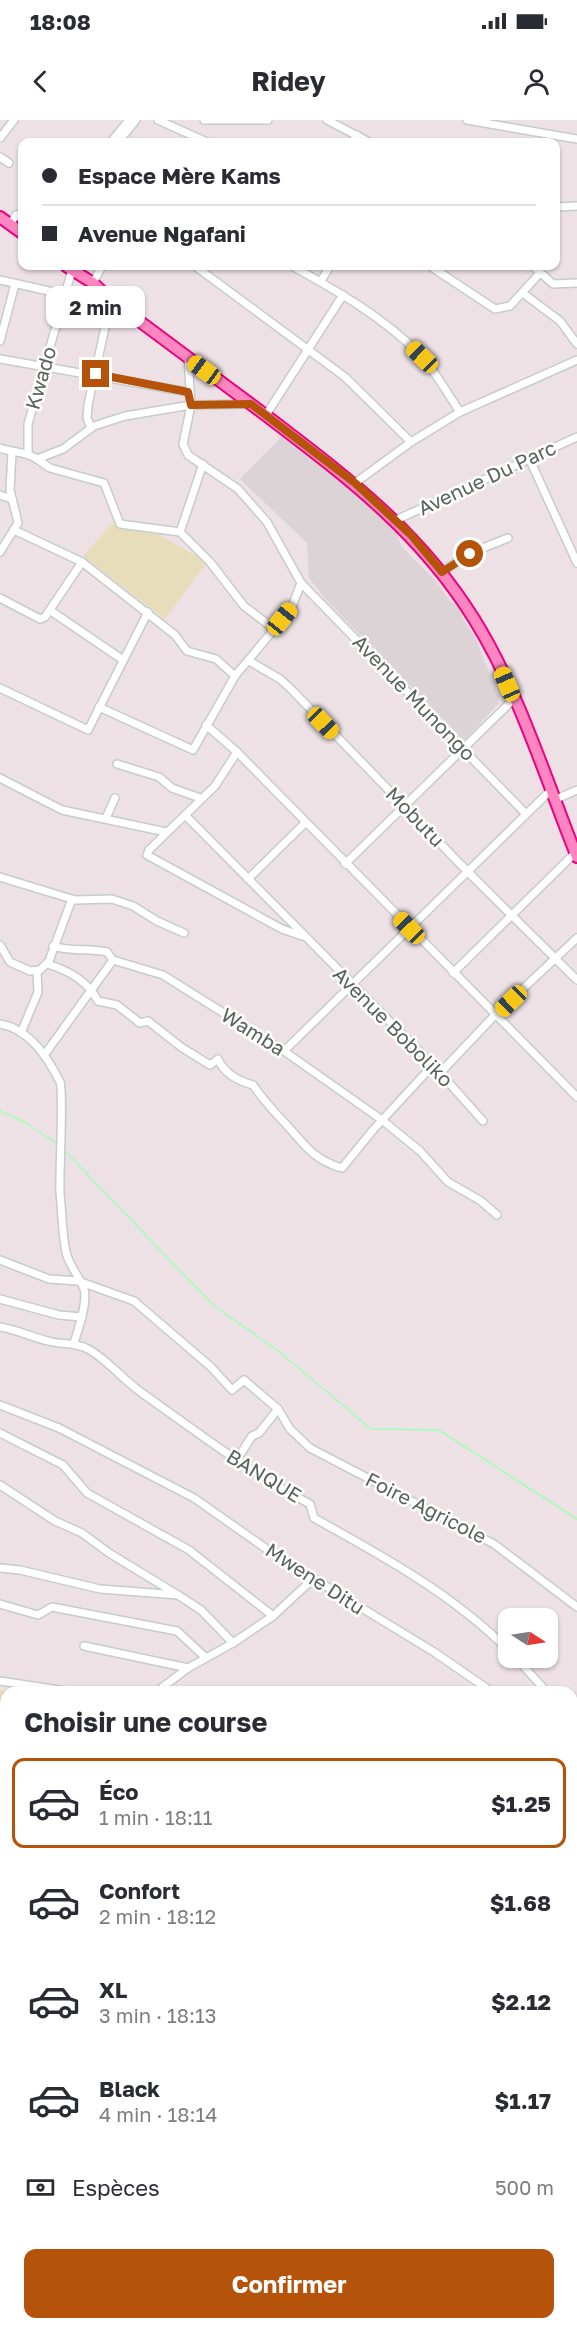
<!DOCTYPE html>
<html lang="fr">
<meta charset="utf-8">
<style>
:root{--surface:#fff;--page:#f7f7f7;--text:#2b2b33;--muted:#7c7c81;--line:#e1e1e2;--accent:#b45309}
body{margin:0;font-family:"Golos Text",sans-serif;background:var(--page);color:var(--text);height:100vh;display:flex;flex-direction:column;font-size:22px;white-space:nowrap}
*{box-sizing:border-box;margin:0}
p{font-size:20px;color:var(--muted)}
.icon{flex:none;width:33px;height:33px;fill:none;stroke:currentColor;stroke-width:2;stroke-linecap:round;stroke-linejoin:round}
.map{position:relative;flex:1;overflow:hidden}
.details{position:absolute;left:0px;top:1566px;width:578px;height:644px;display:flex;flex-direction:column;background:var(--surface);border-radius:18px 18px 0 0;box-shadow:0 2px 4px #0004}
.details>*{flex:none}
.guide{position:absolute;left:18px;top:18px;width:542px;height:132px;border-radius:12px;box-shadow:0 2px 4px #0004;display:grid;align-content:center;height:132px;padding:0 24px;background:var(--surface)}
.needle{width:39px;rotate:102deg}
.buttons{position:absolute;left:498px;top:1488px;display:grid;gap:12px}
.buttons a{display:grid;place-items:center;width:60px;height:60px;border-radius:12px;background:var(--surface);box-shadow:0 2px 4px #0004;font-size:30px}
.end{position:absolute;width:27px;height:27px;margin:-14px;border:8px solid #b45309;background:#fff;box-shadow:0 0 0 3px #fff}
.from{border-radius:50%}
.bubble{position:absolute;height:42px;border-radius:12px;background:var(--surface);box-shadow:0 2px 4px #0004;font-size:20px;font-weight:700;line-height:42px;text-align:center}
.car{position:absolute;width:18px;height:36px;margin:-18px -9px;border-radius:8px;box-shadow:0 0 4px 2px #0007;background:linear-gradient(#f5c518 24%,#345 0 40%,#f5c518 0 76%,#345 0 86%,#f5c518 0)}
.guide b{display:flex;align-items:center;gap:21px;height:57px;font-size:22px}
.guide b+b{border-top:2px solid var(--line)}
.guide i{width:15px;height:15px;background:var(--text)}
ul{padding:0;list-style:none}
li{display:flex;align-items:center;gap:18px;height:90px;margin:0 12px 9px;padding:0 12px;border:3px solid transparent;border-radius:12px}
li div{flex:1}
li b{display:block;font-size:22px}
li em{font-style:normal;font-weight:700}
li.current{border-color:var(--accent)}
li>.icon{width:54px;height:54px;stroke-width:1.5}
h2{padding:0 24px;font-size:27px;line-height:72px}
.pay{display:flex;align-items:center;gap:15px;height:66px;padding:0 24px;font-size:22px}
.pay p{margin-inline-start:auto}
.cta{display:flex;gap:12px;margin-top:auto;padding:12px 24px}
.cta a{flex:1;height:69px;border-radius:12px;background:var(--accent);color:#fff;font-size:24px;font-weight:700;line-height:69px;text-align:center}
.status{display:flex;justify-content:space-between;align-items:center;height:42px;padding:0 30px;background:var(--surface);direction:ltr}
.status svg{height:16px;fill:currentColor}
header{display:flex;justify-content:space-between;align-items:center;height:78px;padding:0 24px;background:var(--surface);font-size:27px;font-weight:700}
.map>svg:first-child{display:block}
</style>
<div class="status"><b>18:08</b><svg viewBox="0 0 49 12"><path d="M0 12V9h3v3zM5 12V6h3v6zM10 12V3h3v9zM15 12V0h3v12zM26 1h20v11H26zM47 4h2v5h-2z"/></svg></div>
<header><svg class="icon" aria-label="back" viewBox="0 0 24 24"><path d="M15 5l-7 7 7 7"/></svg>Ridey<svg class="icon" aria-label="person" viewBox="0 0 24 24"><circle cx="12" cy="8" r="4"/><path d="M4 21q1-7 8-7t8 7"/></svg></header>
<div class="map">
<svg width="577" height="2209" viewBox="0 0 577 2209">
<rect width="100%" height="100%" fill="#ede1e6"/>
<!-- industrial -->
<path fill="#dcd3d7" d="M284,314l70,56 42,39 5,17 35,35 14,20 11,8 3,12 11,16 24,60 -1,7 -34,37 -136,-139 -19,-24 -2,-35 -67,-64z"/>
<!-- green -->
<g fill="#e7ddbb">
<path d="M112,404l46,10 49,28 -42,57 -82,-63z"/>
<path d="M0,1570l16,2h-10v632h566v-317l5,4v318h-577z"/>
<path d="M572,1716l5,12v83l-5,-8z"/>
</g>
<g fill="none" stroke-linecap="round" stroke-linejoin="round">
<!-- stream -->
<g stroke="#9fffb3" stroke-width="1.5">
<path d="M0,991l26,12 33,22"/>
<path d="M64,1030l149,155 64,45 94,79 68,1 138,89"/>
</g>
<defs>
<g id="minor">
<path d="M158,0l49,22"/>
<path d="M204,0h64"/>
<path d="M327,0l42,22"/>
<path d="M467,0l110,19"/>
<path d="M0,18l14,-18"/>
<path d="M111,22l18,-22"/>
<path d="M118,22l18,-22"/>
<path d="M352,22l5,-7"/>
<path d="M0,37l9,6"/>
<path d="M555,87l22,-1"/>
<path d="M10,104l6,-9 6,-1"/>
<path d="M195,146l150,111 66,65"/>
<path d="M292,146c45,25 93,52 128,89 16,17 27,38 40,57"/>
<path d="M430,146l65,43 15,-3 30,-33"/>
<path d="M533,146l20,18 24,-1"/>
<path d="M0,160l66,15"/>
<path d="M321,161l9,-15"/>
<path d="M93,163l9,-17"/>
<path d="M524,174l36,27 17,23"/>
<path d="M0,221l15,-57"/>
<path d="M188,238l3,47 -8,39 5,11 50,34 29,33 34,61 225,231"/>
<path d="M0,239l188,33"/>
<path d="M266,295l77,-120"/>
<path d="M91,308l-4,-10 1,-13 23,-105"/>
<path d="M0,328c13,5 25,3 37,11l26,-10 31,-23 31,-10 66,-11 59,-1"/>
<path d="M28,333v-29l44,-154"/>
<path d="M529,338l48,105"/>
<path d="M37,339l13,9 54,15 16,41 60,8 30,30 34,44 30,23"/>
<path d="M355,363l56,-41 49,-30 117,-52"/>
<path d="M0,375l12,4"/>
<path d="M396,400l181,-83"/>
<path d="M14,410l68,32 93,73 12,16 29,8 19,17"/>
<path d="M180,412l23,-68"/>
<path d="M0,432l18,-29 -8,-33 2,-38"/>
<path d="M442,452l28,-19 38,-15"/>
<path d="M0,478l40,21 5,-2 37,-55"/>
<path d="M51,491l72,49"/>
<path d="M249,541l31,18 11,10 176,182 110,109"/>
<path d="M0,568l88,42 60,-118"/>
<path d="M99,587l94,43 42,-74 56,-67 10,-26"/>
<path d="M206,605l31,27 340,345"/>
<path d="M237,632l-22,34 -66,64 -2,5 135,74 20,7"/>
<path d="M117,644l42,13 13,11 28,10"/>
<path d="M0,658l62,32 104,22"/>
<path d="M554,680l23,-10"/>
<path d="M185,695l248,250 50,56"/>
<path d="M106,698l9,-20"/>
<path d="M345,744l169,-165"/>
<path d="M0,757l75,23 37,-1 21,7 24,15 27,12"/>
<path d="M248,759l57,-56"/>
<path d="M0,825l10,17 20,9 10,-1 9,-9 23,-62"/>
<path d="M53,826c17,6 35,2 54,6l6,8 50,15 121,76 98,69 38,31 28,31 33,19 16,14"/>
<path d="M47,844c21,6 41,18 51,37l19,4 23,18 8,-2 33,26 29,18 8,-6c6,14 20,22 35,26 9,13 17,22 27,33 22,22 30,41 62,50l31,-38 60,-65"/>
<path d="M453,853l122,-120"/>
<path d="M0,904c30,5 48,34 60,58 4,9 -1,92 0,111 2,19 2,40 6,59 3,14 14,25 18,37 4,13 -6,41 -10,54"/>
<path d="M21,913l17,-41 -1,-21"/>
<path d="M284,931l266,-260"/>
<path d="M45,934l68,-94"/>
<path d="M440,953l55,-58 82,-77"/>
<path d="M0,1140l49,19 29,2 56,20 77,66 21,23 12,-10 34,29 12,20 20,19 184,96 83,63"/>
<path d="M0,1179l59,16 23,2"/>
<path d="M0,1207c18,3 31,10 48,14 14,4 27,1 40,8 20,11 35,31 54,44 55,39 108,80 168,111l4,14c67,37 140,77 194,132"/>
<path d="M0,1285l59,23 135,70 84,59 156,95 58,40"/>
<path d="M0,1313l63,32 24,28 102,57 84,66"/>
<path d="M236,1341l16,-25 7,-3 19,-24"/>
<path d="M0,1365l55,36 27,12 27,20 69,42 23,15 32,33"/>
<path d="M0,1448l20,2 80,19 78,6"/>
<path d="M0,1484l38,11 14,-8 125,24 28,26"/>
<path d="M84,1526l104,22"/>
<path d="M516,1538l31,34"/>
<path d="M0,1561l72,11"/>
<path d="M156,1572l32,-24 45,-25 40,-27 41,-38"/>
<path d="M572,1632l5,12"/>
<path d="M572,1705l5,12"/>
<path d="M572,1875l5,4"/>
</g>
<g id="highway">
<path d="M0,97l22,16"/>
<path d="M66,146l27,17 18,17c52,39 105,78 157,117 80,61 152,115 206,202 44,70 72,161 103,238"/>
</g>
</defs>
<!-- minor casing -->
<use href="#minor" stroke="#c5cdc8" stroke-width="10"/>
<!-- highway casing -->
<use href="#highway" stroke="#ee0080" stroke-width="14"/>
<!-- minor -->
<use href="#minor" stroke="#fff" stroke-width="7"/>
<!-- highway -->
<use href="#highway" stroke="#ff86c0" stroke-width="10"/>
</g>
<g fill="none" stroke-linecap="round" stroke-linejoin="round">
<!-- route -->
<path stroke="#b45309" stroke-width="8" d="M96,254l92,18 3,13 60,-1 104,79 56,52 31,37 28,-18"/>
</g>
<g text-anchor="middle" stroke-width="5" stroke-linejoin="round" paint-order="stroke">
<!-- street labels -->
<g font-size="20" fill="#59635c" stroke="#fff">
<text transform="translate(41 258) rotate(-74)" y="7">Kwado</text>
<text transform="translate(487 358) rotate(-25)" y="7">Avenue Du Parc</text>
<text transform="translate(414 578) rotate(46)" y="7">Avenue Munongo</text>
<text transform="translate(415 697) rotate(46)" y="7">Mobutu</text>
<text transform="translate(393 907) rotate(45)" y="7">Avenue Boboliko</text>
<text transform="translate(253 912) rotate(32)" y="7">Wamba</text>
<text transform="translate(264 1356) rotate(31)" y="7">BANQUE</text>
<text transform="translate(426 1388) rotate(27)" y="7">Foire Agricole</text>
<text transform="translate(315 1459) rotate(33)" y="7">Mwene Ditu</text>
</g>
</g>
</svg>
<div class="buttons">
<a><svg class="needle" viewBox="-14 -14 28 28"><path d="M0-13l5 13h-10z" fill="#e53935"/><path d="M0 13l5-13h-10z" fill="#7c7c81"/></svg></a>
</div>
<i class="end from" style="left:470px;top:434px"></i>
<i class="end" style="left:96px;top:254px"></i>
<div class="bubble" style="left:46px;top:166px;width:99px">2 min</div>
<i class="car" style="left:422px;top:237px;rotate:314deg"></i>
<i class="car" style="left:204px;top:250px;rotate:306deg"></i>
<i class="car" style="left:282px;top:499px;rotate:39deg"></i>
<i class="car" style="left:507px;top:564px;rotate:336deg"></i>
<i class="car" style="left:323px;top:603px;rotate:136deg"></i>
<i class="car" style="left:409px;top:808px;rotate:316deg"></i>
<i class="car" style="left:511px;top:881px;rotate:226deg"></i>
<div class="guide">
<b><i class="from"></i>Espace Mère Kams</b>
<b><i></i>Avenue Ngafani</b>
</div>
<section class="details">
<h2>Choisir une course</h2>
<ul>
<li class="current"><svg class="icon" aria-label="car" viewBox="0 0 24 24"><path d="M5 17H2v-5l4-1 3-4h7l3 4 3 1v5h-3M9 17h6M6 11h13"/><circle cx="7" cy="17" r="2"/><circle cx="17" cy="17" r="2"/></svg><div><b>Éco</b><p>1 min · 18:11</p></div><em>$1.25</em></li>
<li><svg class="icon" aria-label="car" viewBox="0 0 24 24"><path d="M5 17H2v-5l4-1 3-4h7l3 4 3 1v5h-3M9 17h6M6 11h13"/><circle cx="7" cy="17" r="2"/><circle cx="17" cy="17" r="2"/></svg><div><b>Confort</b><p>2 min · 18:12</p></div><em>$1.68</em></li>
<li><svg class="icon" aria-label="car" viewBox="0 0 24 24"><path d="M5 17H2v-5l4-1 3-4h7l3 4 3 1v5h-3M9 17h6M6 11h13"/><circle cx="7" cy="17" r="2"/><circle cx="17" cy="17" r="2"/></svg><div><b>XL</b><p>3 min · 18:13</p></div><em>$2.12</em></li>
<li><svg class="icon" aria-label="car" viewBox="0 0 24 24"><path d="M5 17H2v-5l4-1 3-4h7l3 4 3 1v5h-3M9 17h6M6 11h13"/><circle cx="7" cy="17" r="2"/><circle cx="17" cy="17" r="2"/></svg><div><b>Black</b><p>4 min · 18:14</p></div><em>$1.17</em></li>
</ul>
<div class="pay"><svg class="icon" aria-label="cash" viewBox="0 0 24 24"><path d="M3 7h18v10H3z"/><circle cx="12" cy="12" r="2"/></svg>Espèces<p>500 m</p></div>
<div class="cta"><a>Confirmer</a></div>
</section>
</div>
